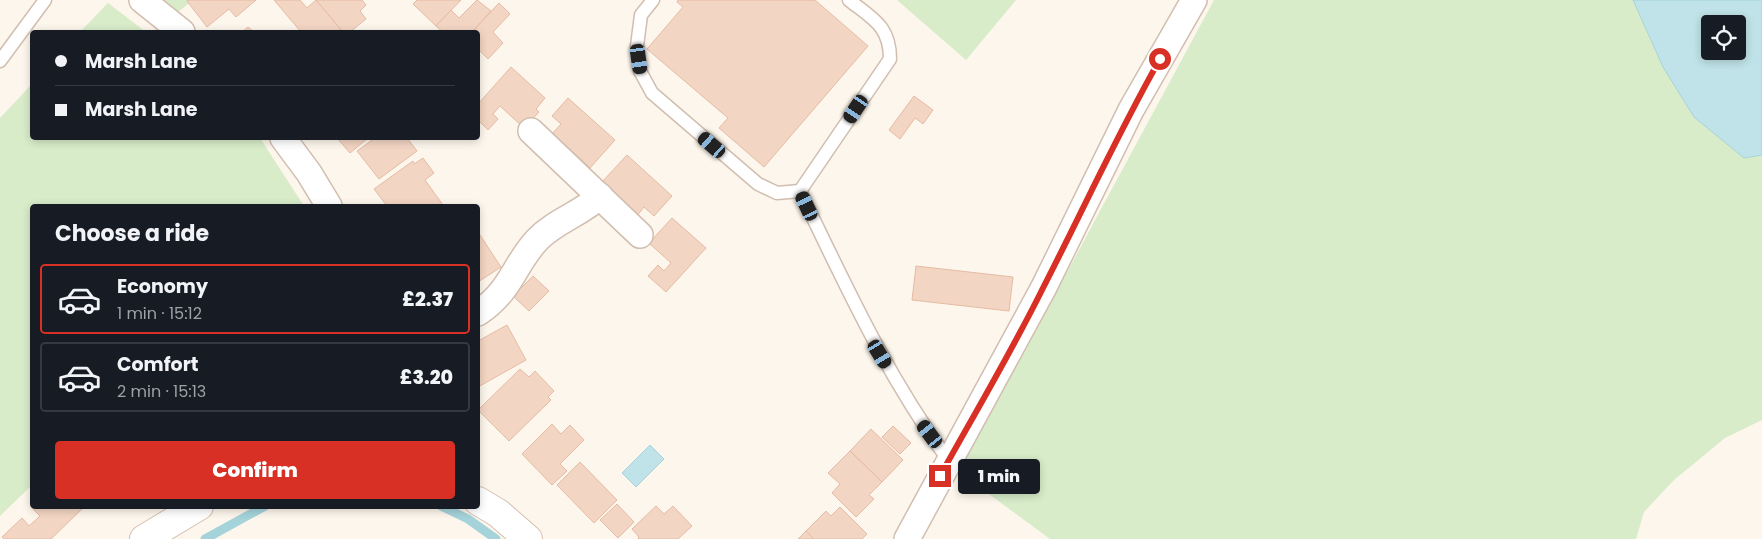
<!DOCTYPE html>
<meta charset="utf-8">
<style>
:root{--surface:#171b24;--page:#242831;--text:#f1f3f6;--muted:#9ea1a6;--line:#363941;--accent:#d93025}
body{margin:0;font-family:Poppins,sans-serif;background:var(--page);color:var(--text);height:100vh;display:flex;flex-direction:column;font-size:19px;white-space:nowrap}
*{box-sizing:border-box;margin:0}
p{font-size:16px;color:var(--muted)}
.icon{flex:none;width:28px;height:28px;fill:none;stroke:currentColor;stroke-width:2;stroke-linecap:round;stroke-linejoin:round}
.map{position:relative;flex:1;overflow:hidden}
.drawer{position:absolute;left:30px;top:204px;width:450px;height:305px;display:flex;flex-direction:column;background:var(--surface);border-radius:5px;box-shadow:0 2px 8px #0003}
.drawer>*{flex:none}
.hud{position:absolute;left:30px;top:30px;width:450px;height:110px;border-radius:5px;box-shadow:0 2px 8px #0003;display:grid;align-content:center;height:110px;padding:0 25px;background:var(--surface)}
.buttons{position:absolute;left:1701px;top:15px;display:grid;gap:10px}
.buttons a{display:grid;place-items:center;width:45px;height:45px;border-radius:5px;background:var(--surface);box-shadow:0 2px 8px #0003;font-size:25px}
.end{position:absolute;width:22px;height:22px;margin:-11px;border:6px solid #d93025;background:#fff;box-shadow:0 0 0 2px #fff}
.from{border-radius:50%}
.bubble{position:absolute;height:35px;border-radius:5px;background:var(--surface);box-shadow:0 2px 8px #0003;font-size:16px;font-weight:800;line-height:35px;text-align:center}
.car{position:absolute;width:15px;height:30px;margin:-15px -8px;border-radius:6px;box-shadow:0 0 4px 1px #0007;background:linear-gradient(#222 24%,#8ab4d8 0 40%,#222 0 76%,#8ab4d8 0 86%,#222 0)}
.hud b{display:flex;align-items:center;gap:18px;height:48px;font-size:19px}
.hud b+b{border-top:1px solid var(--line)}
.hud i{width:12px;height:12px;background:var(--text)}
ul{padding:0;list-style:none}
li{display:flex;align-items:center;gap:15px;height:70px;margin:0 10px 8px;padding:0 15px;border:2px solid var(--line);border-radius:5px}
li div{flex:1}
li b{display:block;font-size:19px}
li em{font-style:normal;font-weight:800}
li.on{border-color:var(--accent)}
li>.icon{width:45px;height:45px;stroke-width:1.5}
h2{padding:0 25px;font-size:22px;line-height:60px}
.cta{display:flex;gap:10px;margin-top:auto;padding:10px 25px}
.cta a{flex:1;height:58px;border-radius:5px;background:var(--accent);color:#fff;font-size:20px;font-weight:800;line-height:58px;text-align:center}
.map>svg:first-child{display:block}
</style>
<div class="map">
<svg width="1762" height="539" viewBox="0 0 1762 539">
<rect width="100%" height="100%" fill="#fdf6ec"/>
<!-- green -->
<g fill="#d8ecc9">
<path d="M162,0h31l-15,12z"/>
<path d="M897,0h119l-50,60z"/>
<path d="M1214,0h419l30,67 31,50 50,41 18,-3v265l-37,18 -51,42 -30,32 -8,27h-586l-91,-67z"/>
<path d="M108,3l38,29h-66z"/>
<path d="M32,84v54h228l44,68h-272v279l-32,31v-398z"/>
</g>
<!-- water -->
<g fill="#bfe3e8" stroke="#a5d3da" fill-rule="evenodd">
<path d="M1633,0h129v155l-18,3 -50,-41 -31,-50zM1710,24h28v27h-28z"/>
<path d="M650,445l14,14 -28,28 -14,-14z"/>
</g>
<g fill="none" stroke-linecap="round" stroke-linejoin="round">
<!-- stream -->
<g stroke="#a5d3da" stroke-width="9">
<path d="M441,506l27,13 28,20"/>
<path d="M205,539l60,-33"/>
</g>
</g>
<!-- building -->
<g fill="#f3d5c3" stroke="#e6bba3">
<path d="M188,0h68l-20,17 -7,-8 -22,18 -20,-26z"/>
<path d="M274,0h26l7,8 9,-8 27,32h-42z"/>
<path d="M316,0h46l4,5 -6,6 6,8 -16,13h-7z"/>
<path d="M417,0h44l-25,26 -23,-22z"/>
<path d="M477,0l14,11 -19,21h-29l-7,-6 15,-16 8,8z"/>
<path d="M678,0h137l53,46 -104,121 -45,-39 9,-10 -81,-69 36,-42 -6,-5z"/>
<path d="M499,3l11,11 -17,18 10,11 -15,16 -10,-10v-17h-6z"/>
<path d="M248,27l6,5h-12z"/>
<path d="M511,67l34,31 -9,11 3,3 -15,16 -24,-22 -7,8 5,5 -10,11 -10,-10v-16z"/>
<path d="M914,96l19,14 -10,14 -8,-6 -15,21 -11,-9z"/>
<path d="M568,98l47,42 -25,28 -17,-16 -3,4 -21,-19 12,-13 -9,-8z"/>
<path d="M337,138h31l-18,15z"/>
<path d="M375,138h32l10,13 -38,28 -22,-28z"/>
<path d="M627,155l45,41 -18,20 -10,-9 -8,10 -34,-35z"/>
<path d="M423,158l11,15 -9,7 18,25 -56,1 -13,-17 39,-28 1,3z"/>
<path d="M672,218l34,30 -40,44 -18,-16 10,-11 6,6 7,-8 -22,-20z"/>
<path d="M478,232l23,35 -23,15z"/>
<path d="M916,266l97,11 -4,34 -97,-11z"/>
<path d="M533,276l16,15 -20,20 -16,-15z"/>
<path d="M507,325l19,35 -48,27v-46z"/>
<path d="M520,369l9,8 6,-6 19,20 -6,6 3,3 -42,41 -31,-31z"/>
<path d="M552,424l9,10 9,-9 14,15 -24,24 7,7 -15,14 -30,-31z"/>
<path d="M893,426l18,17 -11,11 -18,-17z"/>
<path d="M871,429l32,31 -21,22 -32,-31z"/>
<path d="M850,451l32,31 -13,13 5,4 -18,18 -24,-24 8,-9 -12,-11z"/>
<path d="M580,462l37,38 -23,23 -37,-38z"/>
<path d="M617,504l17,18 -16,16 -18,-18z"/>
<path d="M34,506h51l-34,33h-47l-2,-2 20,-19 7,8 11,-10 -8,-8z"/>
<path d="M656,506l8,8 9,-8 19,20 -14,13h-40l1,-2 -7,-8z"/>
<path d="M840,507l27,27 -5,5h-48l-8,-8 20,-20 5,5z"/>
<path d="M806,531l8,8h-16z"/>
</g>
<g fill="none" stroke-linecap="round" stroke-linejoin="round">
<defs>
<g id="service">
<path d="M653,0l-12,15 -4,31 3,25 12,22 106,91 19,9 23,-2"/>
<path d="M0,61l45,-61"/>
<path d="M800,191c46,95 86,184 149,270"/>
<path d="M800,191l90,-132c0,-33 -17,-40 -41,-59"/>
</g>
<g id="minor">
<path d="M142,0l40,32"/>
<path d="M531,131l109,104"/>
<path d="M283,138l26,35 20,33"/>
<path d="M478,313c34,-23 35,-47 59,-73 18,-19 44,-26 63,-44"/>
<path d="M907,539l137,-252 87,-177 63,-110"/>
</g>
<g id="secondary">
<path d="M478,501l20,12 30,26"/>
<path d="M144,539l55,-33"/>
</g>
</defs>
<!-- service casing -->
<use href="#service" stroke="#d1beb0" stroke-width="15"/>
<!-- minor casing -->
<use href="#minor" stroke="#d1beb0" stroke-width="28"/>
<!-- secondary casing -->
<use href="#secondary" stroke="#d6c0b0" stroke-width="30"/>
<!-- service -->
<use href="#service" stroke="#fff" stroke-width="12"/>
<!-- minor -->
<use href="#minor" stroke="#fff" stroke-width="25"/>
<!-- secondary -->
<use href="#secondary" stroke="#fff" stroke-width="28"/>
</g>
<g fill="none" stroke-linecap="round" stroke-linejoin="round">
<!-- route -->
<path stroke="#d93025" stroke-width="6" d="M940,476c35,-63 72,-125 104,-190 39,-76 74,-153 116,-227"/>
</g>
</svg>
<div class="buttons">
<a><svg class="icon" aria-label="locate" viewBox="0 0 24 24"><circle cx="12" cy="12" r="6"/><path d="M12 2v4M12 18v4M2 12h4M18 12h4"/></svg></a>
</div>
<i class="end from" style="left:1160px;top:59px"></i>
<i class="end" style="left:940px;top:476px"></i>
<div class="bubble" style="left:958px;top:459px;width:82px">1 min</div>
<i class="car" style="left:639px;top:59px;rotate:172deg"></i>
<i class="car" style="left:856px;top:109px;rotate:214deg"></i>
<i class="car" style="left:712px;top:145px;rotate:311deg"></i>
<i class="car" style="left:807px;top:206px;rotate:335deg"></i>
<i class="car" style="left:880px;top:354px;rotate:149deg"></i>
<i class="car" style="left:930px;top:434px;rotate:323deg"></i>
<div class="hud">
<b><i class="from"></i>Marsh Lane</b>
<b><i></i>Marsh Lane</b>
</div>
<section class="drawer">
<h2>Choose a ride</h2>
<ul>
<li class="on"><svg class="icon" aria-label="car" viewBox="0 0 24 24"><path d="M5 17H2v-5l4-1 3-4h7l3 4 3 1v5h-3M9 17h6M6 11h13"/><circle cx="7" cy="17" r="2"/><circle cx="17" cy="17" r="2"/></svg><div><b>Economy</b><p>1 min · 15:12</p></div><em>£2.37</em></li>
<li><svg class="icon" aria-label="car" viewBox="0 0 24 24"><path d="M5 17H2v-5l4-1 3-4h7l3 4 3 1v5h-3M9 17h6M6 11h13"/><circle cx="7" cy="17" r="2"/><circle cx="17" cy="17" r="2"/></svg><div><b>Comfort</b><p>2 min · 15:13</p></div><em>£3.20</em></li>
</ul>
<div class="cta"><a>Confirm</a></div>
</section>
</div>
